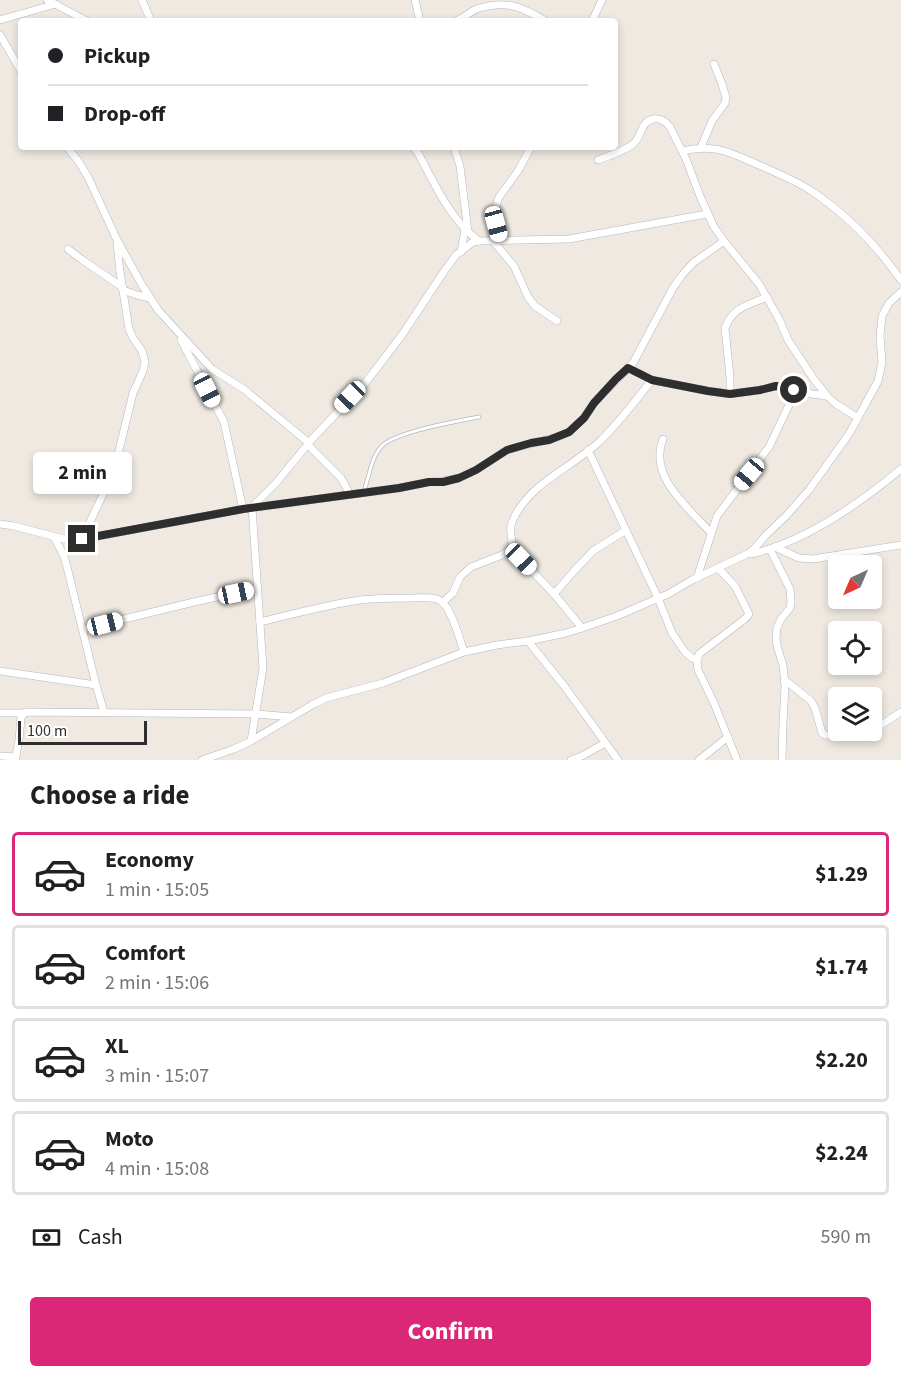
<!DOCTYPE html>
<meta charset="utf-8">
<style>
:root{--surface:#fff;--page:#f2f2f2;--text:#202124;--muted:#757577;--line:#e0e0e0;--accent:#db2777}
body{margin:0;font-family:"Source Sans 3",sans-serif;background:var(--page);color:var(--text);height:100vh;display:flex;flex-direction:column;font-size:22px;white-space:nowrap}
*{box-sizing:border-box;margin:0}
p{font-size:20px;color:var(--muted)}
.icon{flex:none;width:33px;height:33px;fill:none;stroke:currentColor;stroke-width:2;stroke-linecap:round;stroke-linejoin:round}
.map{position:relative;height:760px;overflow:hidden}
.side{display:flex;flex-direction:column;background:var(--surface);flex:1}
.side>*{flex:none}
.banner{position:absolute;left:18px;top:18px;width:600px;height:132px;border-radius:6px;box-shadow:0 3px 9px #0003;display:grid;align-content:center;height:132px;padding:0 30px;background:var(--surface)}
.needle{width:39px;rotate:224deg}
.controls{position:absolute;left:828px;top:555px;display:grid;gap:12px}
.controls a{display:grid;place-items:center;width:54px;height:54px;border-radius:6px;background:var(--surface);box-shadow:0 3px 9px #0003;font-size:30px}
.scale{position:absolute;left:18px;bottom:15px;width:129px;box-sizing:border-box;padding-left:6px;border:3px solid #2e2e2e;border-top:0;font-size:16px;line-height:21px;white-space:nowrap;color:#2e2e2e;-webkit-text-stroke:4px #fff;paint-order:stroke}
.end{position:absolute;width:27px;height:27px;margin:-14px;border:8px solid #2e2e2e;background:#fff;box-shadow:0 0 0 3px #fff}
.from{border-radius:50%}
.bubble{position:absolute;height:42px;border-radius:6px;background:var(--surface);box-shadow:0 3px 9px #0003;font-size:20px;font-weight:700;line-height:42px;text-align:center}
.car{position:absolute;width:18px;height:36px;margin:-18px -9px;border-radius:8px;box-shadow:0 0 4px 2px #0007;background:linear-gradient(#fff 24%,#345 0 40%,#fff 0 76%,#345 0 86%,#fff 0)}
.banner b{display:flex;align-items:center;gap:21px;height:57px;font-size:22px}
.banner b+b{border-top:2px solid var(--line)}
.banner i{width:15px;height:15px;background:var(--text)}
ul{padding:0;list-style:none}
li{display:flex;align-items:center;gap:18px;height:84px;margin:0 12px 9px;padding:0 18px;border:3px solid var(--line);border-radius:6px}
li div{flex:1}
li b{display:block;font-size:22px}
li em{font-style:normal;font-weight:700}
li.current{border-color:var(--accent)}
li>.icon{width:54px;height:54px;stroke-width:1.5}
h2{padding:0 30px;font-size:27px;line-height:72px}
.pay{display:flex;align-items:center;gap:15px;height:66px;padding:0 30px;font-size:22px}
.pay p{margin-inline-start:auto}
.primary-button{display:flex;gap:12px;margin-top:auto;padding:12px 30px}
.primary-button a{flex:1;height:69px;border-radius:6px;background:var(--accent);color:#fff;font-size:24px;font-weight:700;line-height:69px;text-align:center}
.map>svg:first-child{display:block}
</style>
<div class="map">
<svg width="901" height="760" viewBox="0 0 901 760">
<rect width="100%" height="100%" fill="#efe9e1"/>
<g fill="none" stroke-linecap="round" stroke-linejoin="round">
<defs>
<path id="lane" d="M364,491c5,-14 7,-33 17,-44 12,-15 78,-26 98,-30"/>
<g id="street">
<path d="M47,0l40,21"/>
<path d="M142,0l9,21"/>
<path d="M415,0l5,21"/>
<path d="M0,20l56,-16"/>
<path d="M456,21c7,-3 13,-8 20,-12 31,-9 44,-3 70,12"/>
<path d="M592,21l10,-21"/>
<path d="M0,35l21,36"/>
<path d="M67,147l12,15 10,17 28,61 25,45 16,25 54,59 33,21 64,53"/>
<path d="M413,147l5,6c17,31 32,67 61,88"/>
<path d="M454,147l6,19 8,66"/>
<path d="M701,147l11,-26 13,-18 1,-5 -4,-14 -8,-20"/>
<path d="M682,151c33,-8 49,2 79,15 16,7 33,14 49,24 35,23 67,56 91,90"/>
<path d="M598,160c10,-4 27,-9 35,-16 9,-7 7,-22 20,-25 8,-1 12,2 17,8l16,32 14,37 14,31 10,14 35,43 20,35 9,21 25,38 14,18 9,8 22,14"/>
<path d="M492,240l22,26 14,31 7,9 22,15"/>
<path d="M501,240l-6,-28 2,-9 2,-6 19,-26 13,-24"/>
<path d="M68,249l13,10 41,28"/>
<path d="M461,252l4,-23"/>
<path d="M123,290l14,5 13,3"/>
<path d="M181,340l43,82 19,87"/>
<path d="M629,368l23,12 56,11 22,3 30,-4 16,-4 36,8 15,2"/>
<path d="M730,394v-17l-5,-49c8,-21 23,-23 42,-31"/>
<path d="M663,439c-15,38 25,68 48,94"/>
<path d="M308,445l33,33 9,16"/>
<path d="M588,450l70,148 14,35 13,19 7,6 5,2"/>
<path d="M0,524l14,2 50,13 30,-2 149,-28 156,-21 30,-6 14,-1 16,-3 17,-8 31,-20 54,-14 8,-4 15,-14 10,-15 39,-40 40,-75 9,-13 11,-12 31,-22"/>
<path d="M54,537l10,19 4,15 28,114 8,27"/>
<path d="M82,539l32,-68 19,-78 10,-22 2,-9 -3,-11 -9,-13 -4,-9 -9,-57 -3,-29"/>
<path d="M775,547l24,11 14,1 88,-14"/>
<path d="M511,549l43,45 28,34"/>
<path d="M770,549l20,40 1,13 -1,6 -9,11 -4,9 -1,10 1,8 6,19 2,21 -2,37 -1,37"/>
<path d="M751,554c54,-12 108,-50 150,-85"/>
<path d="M718,568l17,18 14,28 -3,4 -47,36 -2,7 1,9 16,33 23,57"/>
<path d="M697,578l20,-62 52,-69 21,-44 4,-13"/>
<path d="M554,594l20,-23 19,-20 33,-21"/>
<path d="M443,602l10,-9 7,-16 11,-10 31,-12 9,-6c3,-10 -3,-18 1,-27 16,-39 60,-54 88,-81 19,-18 35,-40 52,-61"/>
<path d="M260,622c33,-8 66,-17 100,-22 18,-2 37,-2 55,-2 8,0 21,-2 27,4 10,8 18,38 22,50"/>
<path d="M83,629l111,-27 64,-14"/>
<path d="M528,641l37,46 53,73"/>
<path d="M0,671l96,14"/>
<path d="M785,680l26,21 4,7 7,25 3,2 15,1 23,-6"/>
<path d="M0,713h24"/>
<path d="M872,728l9,-3 20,-13"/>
<path d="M251,741l12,-73 -11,-161 24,-24 37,-45 53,-56 36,-47 41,-62 13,-18 17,-13 6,-1 90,-2 138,-25"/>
<path d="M0,756l16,1"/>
<path d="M15,760l4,-20 2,-22 4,-6 232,2 34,3"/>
<path d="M202,760l32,-11 17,-8 61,-36 14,-7 57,-15 81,-31 33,-7 31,-4 38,-8 16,-5 35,-12 51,-22 24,-14 55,-26 7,-5 12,-14 20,-19 23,-26 40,-56 29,-53 4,-19 -2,-26 2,-20 7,-13 12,-11"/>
<path d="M571,760l11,-4 23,-13"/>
<path d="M699,760l29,-23"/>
</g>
</defs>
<!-- lane casing -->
<use href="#lane" stroke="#b4b7c1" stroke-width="4.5"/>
<!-- street casing -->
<use href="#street" stroke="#b4b7c1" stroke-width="8"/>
<!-- lane -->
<use href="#lane" stroke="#fff" stroke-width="3"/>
<!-- street -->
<use href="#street" stroke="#fff" stroke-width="7"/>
</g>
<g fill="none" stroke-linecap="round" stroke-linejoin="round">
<!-- route -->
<path stroke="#2e2e2e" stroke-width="8" d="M82,539l161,-30 156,-21 30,-6h14l16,-4 17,-8 31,-20 24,-7 18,-3 20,-8 15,-14 10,-15 22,-24 12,-11 24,12 56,11 22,3 30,-4 16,-4 18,4"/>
</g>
</svg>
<div class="controls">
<a><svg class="needle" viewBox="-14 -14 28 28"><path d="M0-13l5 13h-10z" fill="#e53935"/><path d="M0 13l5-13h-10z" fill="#757577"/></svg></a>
<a><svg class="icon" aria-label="locate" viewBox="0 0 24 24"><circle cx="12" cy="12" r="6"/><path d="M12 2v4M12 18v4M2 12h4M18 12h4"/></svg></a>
<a><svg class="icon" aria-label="layers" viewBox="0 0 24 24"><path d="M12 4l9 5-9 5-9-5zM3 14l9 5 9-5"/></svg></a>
</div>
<div class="scale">100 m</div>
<i class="end from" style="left:794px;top:390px"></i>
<i class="end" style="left:82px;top:539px"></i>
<div class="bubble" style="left:33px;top:452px;width:99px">2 min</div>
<i class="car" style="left:496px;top:224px;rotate:165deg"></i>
<i class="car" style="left:207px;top:390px;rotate:153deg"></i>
<i class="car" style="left:350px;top:397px;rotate:224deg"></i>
<i class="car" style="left:749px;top:474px;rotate:220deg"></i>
<i class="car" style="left:521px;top:559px;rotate:136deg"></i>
<i class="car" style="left:236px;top:593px;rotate:78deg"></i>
<i class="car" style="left:105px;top:624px;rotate:76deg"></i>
<div class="banner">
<b><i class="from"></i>Pickup</b>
<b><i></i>Drop-off</b>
</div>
</div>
<section class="side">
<h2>Choose a ride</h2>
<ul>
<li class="current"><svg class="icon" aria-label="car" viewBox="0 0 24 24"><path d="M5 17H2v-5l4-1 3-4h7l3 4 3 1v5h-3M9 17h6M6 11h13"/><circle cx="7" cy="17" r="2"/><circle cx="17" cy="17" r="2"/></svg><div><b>Economy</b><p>1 min · 15:05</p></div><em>$1.29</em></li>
<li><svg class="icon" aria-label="car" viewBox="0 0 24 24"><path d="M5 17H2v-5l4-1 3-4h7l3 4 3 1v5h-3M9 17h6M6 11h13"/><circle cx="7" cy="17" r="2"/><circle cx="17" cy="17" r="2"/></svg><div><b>Comfort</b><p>2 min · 15:06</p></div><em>$1.74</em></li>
<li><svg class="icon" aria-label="car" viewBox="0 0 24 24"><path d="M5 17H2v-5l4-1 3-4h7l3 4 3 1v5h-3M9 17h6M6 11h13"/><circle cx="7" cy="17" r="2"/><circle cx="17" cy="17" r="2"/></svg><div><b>XL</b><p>3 min · 15:07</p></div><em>$2.20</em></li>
<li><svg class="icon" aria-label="car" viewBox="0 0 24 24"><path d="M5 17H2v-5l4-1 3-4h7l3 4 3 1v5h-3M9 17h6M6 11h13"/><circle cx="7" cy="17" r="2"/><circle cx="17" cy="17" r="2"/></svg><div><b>Moto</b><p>4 min · 15:08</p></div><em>$2.24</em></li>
</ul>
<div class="pay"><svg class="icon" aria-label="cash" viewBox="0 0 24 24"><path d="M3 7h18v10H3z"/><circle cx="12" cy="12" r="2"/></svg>Cash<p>590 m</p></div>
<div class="primary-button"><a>Confirm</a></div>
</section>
